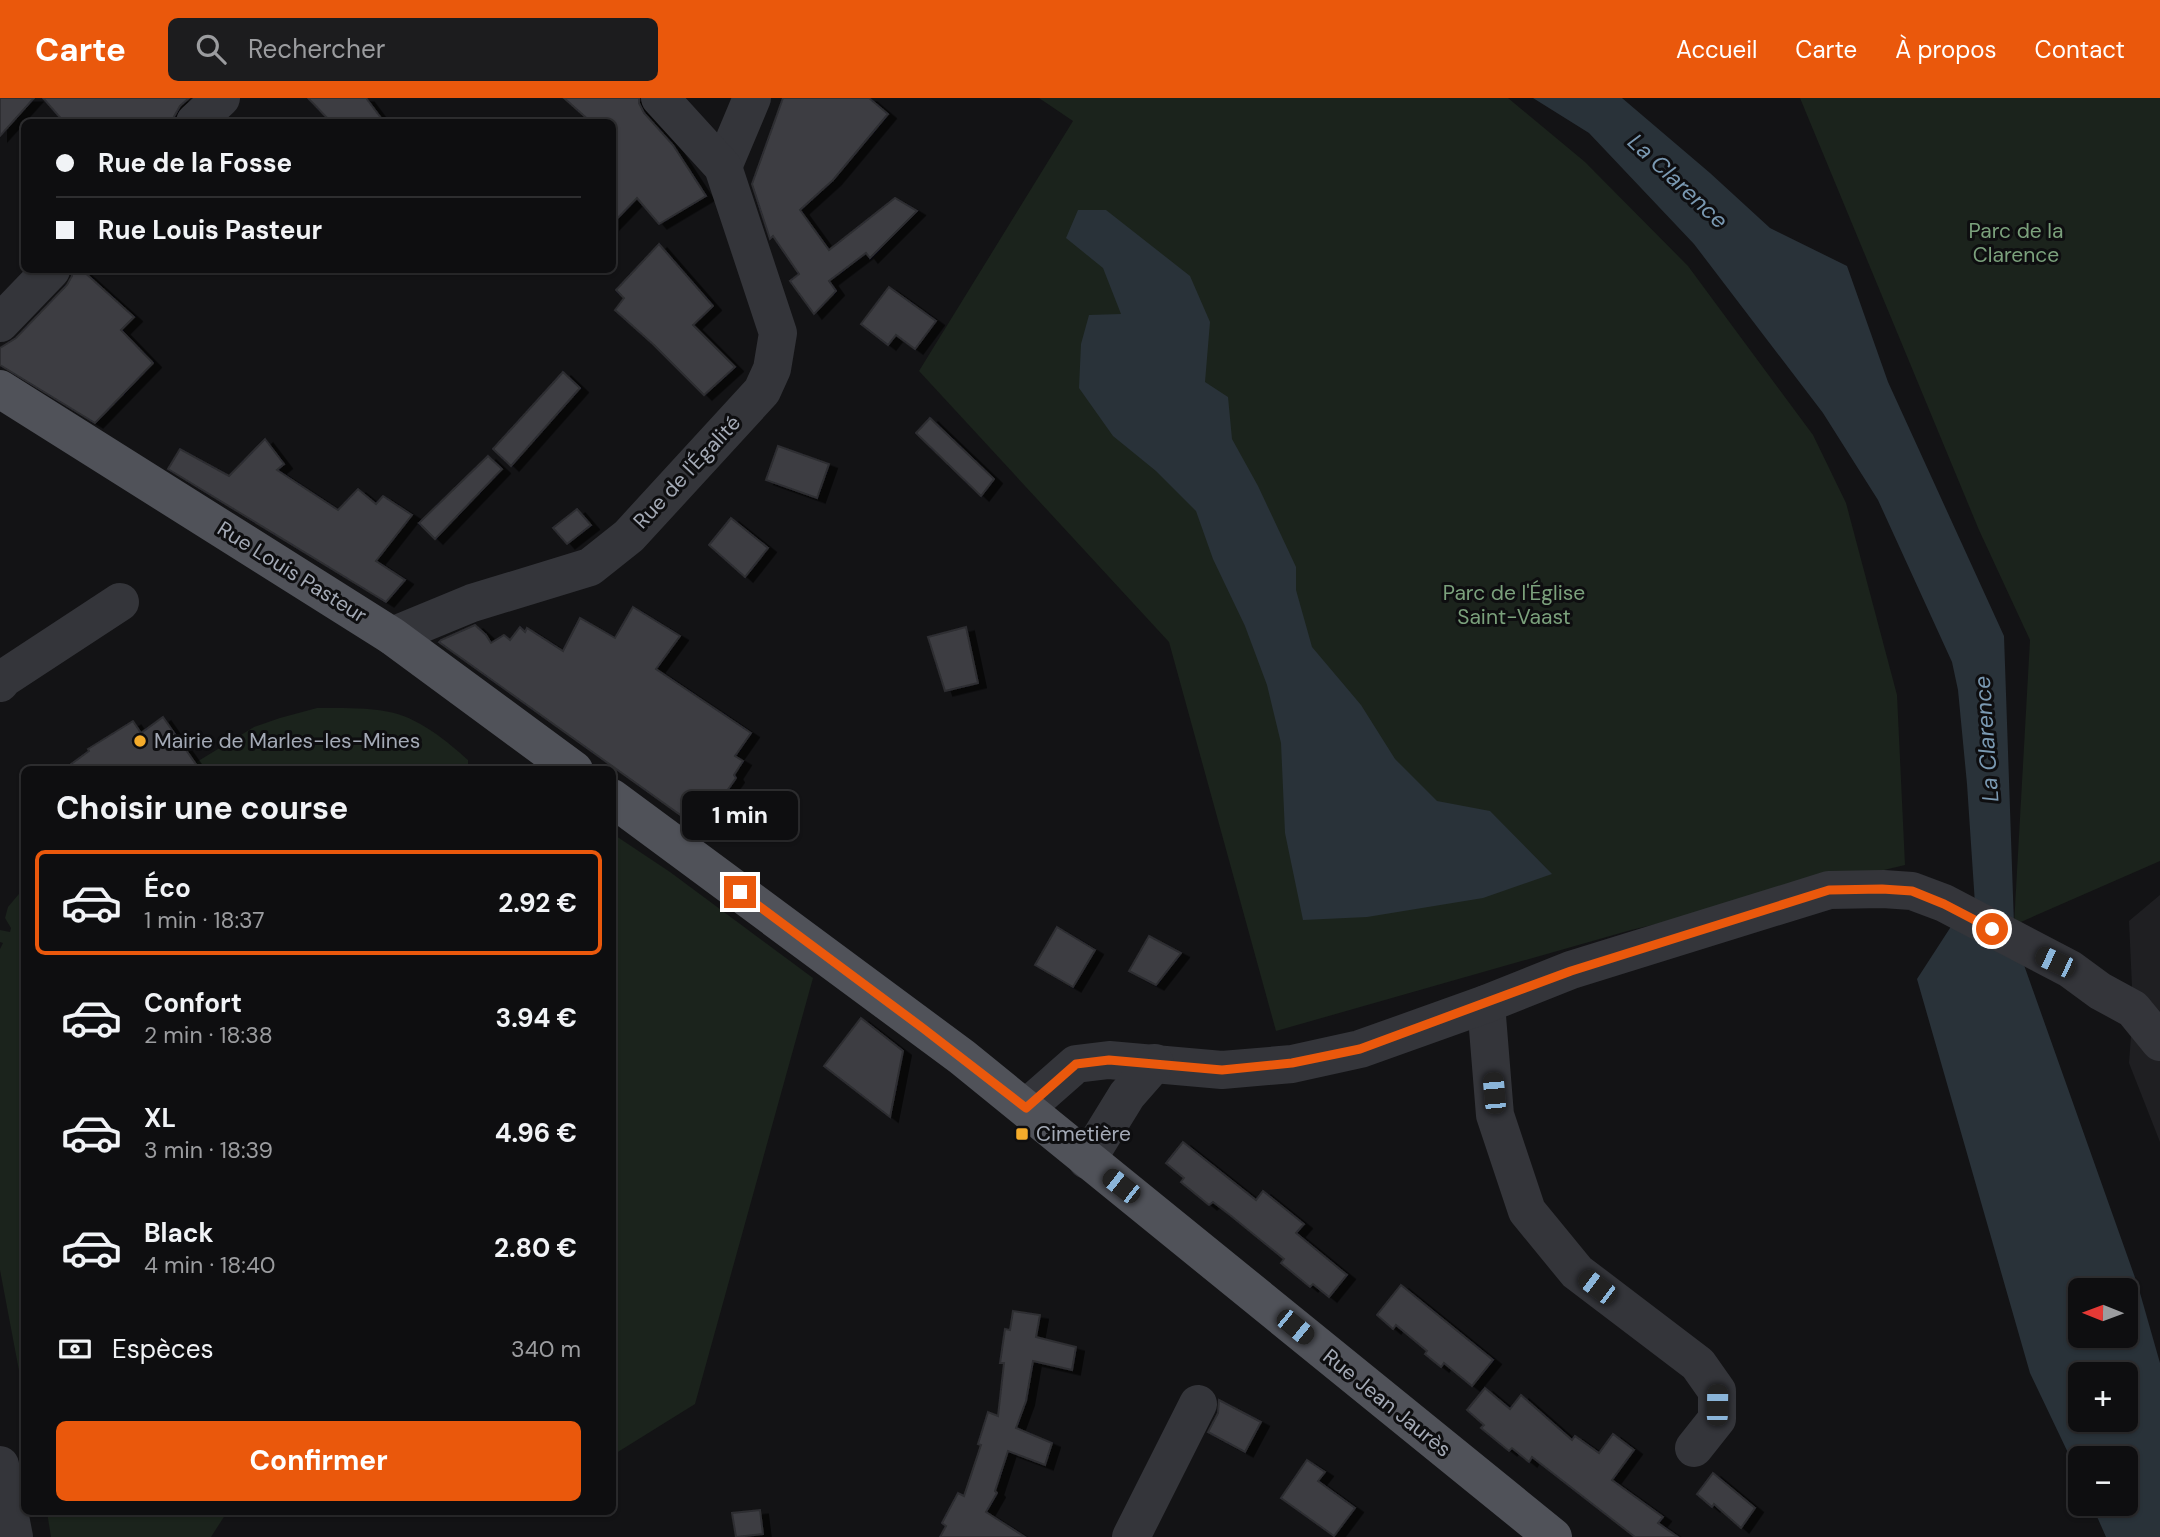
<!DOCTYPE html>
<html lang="fr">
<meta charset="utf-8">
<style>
:root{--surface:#0e0e10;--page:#1c1c1e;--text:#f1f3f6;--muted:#9b9c9f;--line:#2e2e30;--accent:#ea580c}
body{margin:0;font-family:"DM Sans",sans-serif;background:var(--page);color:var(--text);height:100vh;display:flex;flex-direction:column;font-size:26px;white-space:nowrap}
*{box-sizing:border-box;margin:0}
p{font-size:23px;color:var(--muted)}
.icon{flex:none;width:38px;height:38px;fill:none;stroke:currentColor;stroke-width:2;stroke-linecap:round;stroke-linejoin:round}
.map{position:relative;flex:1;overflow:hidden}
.side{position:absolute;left:21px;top:668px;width:595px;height:749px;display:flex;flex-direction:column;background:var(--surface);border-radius:10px;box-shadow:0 2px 5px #0004,0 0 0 2px var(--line)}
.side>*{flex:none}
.guide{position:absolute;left:21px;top:21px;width:595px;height:154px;border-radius:10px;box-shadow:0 2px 5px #0004,0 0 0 2px var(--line);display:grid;align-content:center;height:154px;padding:0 35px;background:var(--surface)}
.needle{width:46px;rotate:271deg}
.controls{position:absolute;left:2068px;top:1180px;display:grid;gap:14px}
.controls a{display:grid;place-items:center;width:70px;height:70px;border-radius:10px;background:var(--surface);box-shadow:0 2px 5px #0004,0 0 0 2px var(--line);font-size:35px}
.end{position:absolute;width:32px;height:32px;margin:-16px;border:9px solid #ea580c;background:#fff;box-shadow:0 0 0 4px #fff}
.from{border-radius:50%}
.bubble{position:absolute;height:49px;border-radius:10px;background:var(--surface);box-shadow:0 2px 5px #0004,0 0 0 2px var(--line);font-size:23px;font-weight:700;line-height:49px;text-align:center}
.car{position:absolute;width:21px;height:42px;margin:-21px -10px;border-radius:9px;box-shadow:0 0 5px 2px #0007;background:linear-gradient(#222 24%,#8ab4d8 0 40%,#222 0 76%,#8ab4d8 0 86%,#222 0)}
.guide b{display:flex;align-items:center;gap:24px;height:66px;font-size:26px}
.guide b+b{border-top:2px solid var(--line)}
.guide i{width:18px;height:18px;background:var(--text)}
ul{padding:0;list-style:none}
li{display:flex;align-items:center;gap:21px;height:105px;margin:0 14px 10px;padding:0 21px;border:4px solid transparent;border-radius:10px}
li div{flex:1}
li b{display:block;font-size:26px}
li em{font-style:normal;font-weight:700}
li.on{border-color:var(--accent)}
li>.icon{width:63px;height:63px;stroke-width:1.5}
h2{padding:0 35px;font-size:32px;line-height:84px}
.pay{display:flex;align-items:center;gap:18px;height:77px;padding:0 35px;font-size:26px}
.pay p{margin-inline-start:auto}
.primary-button{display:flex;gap:14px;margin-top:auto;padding:14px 35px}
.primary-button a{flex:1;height:80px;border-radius:10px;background:var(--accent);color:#fff;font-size:28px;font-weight:700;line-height:80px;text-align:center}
header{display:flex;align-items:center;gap:42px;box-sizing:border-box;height:98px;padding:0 35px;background:var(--accent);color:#fff}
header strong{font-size:33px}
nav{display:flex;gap:38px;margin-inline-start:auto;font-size:24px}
.search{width:490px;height:63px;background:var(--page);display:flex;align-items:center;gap:18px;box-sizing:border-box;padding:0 24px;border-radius:10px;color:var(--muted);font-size:26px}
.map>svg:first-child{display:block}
</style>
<header>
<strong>Carte</strong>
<div class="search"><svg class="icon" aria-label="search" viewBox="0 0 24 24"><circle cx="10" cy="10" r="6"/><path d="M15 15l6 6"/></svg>Rechercher</div>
<nav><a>Accueil</a><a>Carte</a><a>À propos</a><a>Contact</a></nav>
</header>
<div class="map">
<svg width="2160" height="1439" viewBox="0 0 2160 1439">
<defs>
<filter id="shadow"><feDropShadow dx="8" dy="4.5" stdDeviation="0" flood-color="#0009"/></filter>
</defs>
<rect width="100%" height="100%" fill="#131315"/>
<!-- built -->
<path fill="#1f1f22" d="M2160,797v247l-31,-79 4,-54 -4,-88z"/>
<!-- green -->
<g fill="#1b231c">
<path d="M1039,0h469l77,64 103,104 125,169 33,68 51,192 8,170 -274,65 -355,101 -107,-389 -250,-271 154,-250z"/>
<path d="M1800,0h360v763l-146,64 16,-285 -51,-110z"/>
<path d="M317,610c25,0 52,-1 77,5 27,7 53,28 74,47v8l3,2h-271l-5,-7 59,-36 26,-9z"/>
<path d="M613,736l57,38 143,106 -118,426 -82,51z"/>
<path d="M24,790v509l-24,-127v-321l3,-6 -3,-1v-12l10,2 1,-4 -6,-10 3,-11z"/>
<path d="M47,1414h180l-16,25h-160z"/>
</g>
<!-- water -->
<g fill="#293239" fill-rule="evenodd">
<path d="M1533,0h89l88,75 60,55 77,38 41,116 116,254 10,289 10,40 114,321 22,77v174h-54l-15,-34h35v-45h-45v22l-51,-107 -113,-394 35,-54 23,-21 -8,-120 -9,-94 -6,-28 -74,-162 -55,-87 -129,-169 -105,-111zM2081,1192h45v45h-45zM2081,1276h45v45h-45z"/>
<path d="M1078,112h28l84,66 20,46 -5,60 23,15 4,42 26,47 38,81v23l16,57 49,58 34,54 42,42 53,10 62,63 -69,24 -116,19 -64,3 -18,-87 -4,-90 -14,-58 -22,-59 -32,-67 -17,-48 -40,-40 -43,-35 -34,-48 2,-44 8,-29 32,-1 -18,-46 -37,-30z"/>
</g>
<!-- building -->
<g fill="#3d3e42" stroke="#2d2d31" stroke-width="2" filter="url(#shadow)">
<path d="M0,0h34l-34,38z"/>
<path d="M43,0h146l-9,8 -9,16h-107z"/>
<path d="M308,0h58l18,24h-53z"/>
<path d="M564,0h75v5l5,10 29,32 33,51 -47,28 -22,-26 -25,26v-102h-21z"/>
<path d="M783,0h86l19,16 -55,66 -33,30 29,40 66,-52 22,13 -47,47 -4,-5 -37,28 7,10 -22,23 -24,-33 9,-7 -26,-38 -3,3 -18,-55z"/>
<path d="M659,146l54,62 -20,19 42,42 -31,28 -50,-50 -39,-35 9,-12 -8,-8z"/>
<path d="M72,172h10l52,47 -13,13 32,33 -58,60 -95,-58v-17l16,-10 51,-53 5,-9z"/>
<path d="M889,189l47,34 -21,28 -19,-14 -8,10 -27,-21z"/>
<path d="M563,274l17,16 -69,78 -18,-17z"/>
<path d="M930,320l64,61 -13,17 -65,-63z"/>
<path d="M265,341l19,25 -7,6 61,40 20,-21 18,15 7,-8 29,19 -36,46 29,19 -19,22 -218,-133 12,-20 49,27z"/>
<path d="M778,348l51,18 -12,34 -51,-18z"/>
<path d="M488,358l14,13 -67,70 -16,-16z"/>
<path d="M577,411l14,16 -24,19 -14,-16z"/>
<path d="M731,420l37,30 -23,29 -36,-32z"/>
<path d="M633,509l47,29 -24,33 95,64 -16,23 8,5 -9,14 2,3 -36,51 -261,-187 2,-2 34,-15 11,10 5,8 13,-8 6,5 10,-13 5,5 2,-4 36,23 17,-33 35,20z"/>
<path d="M966,529l12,56 -33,8 -17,-54z"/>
<path d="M163,619l37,53h-137l26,-19 -1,-2 45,-28 8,12z"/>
<path d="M1057,829l38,23 -22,37 -38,-22z"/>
<path d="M1149,838l32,17 -25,32 -27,-14z"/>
<path d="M861,920l42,33 -13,66 -66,-51z"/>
<path d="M1183,1044l73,58 7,-9 41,33 -8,9 51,42 -18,22 -16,-13 -3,3 -29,-24 3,-4 -54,-44 -17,-13 -4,3 -28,-23 3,-4 -18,-15z"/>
<path d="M1401,1187l92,75 -21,26 -28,-23 -3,4 -16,-13 2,-3 -31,-26 -3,4 -16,-14z"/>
<path d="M1013,1213l27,4 -4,22 40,10 -4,23 -39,-9 -7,40 -10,27 36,15 -7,22 -37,-14 -13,40 2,2 -11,19 39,25h-85l6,-11 -4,-3 16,-30 6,3 17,-51 -3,-1 10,-32 10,4 6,-53h-4l5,-34 5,1z"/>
<path d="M1485,1290l25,21 11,-14 51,45 3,-4 24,17 14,-19 21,16 -22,30 51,37 -5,6 20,14h-43l-103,-80 -3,5 -17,-14 -3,3 -28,-23 3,-3 -17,-15z"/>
<path d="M1219,1302l42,22 -16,30 -37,-20 10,-19z"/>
<path d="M1307,1362l18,12 -7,9 37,27 -21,28 -53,-38z"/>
<path d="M1713,1375l42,35 -14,20 -27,-24 -2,3 -15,-13z"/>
<path d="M760,1412l3,24 -27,3 -4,-24z"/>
</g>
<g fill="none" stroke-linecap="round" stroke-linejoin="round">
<!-- minor -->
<g stroke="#34353a" stroke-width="38">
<path d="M195,24l26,-24"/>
<path d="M723,69l29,-69"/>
<path d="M0,225l51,-53"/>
<path d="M392,538l80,-33 118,-36 39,-31 133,-145 10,-22 6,-36 -55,-166 -63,-69"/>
<path d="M0,585l4,-5 116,-76"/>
<path d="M1486,906l9,111 32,96 50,61 121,92 19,27v28l-23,29"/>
<path d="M1026,1010l50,-44 33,-4 113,10 70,-6 68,-15 126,-45 85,-34 258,-80 54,-1 29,2 32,12 126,66 30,22 33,18 27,33"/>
<path d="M1087,1062l40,-65 28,-32"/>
<path d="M0,1367l14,72"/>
<path d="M1131,1439l67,-133"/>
</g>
<!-- major -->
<g stroke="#505259" stroke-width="38">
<path d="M0,291l392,247 182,134"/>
<path d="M612,700l350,259 591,480"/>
</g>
</g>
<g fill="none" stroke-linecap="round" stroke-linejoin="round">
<!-- route -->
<path stroke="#ea580c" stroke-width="9" d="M740,794l184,137 102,79 50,-44 33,-4 113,10 70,-7 68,-14 211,-78 258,-81 53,-1 30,2 32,13 48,25"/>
</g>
<!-- markers -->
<g fill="#f5ac2b" stroke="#0e0e10" stroke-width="2.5">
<circle cx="140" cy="643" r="7"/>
<rect x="1015" y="1029" width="14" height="14" rx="3.5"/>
</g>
<g text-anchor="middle" stroke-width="6" stroke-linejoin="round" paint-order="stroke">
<!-- park labels -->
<g font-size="21" fill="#7ba17c" stroke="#0e0e10">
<text x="2016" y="140">Parc de la<tspan x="2016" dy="24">Clarence</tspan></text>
<text x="1514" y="502">Parc de l'Église<tspan x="1514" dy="24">Saint-Vaast</tspan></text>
</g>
<!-- street labels -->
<g font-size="21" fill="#a4aab6" stroke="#0e0e10">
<text transform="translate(687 374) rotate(-47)" y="7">Rue de l'Égalité</text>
<text transform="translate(292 474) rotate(32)" y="7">Rue Louis Pasteur</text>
<text transform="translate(1387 1305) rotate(39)" y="7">Rue Jean Jaurès</text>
</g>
<!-- poi labels -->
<g font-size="21" fill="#a4aab6" stroke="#0e0e10" text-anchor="start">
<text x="154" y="650">Mairie de Marles-les-Mines</text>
<text x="1036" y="1043">Cimetière</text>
</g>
<!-- water labels -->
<g font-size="23" font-style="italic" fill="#7a99b2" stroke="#0e0e10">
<text transform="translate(1678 83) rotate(43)" y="8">La Clarence</text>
<text transform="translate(1986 641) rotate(-94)" y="8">La Clarence</text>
</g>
</g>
</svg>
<div class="controls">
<a><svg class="needle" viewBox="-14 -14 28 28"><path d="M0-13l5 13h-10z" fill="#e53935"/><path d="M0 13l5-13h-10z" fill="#9b9c9f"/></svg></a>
<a>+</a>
<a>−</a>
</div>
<i class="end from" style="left:1992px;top:831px"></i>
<i class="end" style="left:740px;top:794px"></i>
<div class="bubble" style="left:682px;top:693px;width:116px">1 min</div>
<i class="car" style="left:2055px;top:864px;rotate:295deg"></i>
<i class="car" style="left:1494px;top:995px;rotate:355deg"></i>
<i class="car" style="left:1121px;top:1088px;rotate:308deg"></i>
<i class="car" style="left:1597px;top:1189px;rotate:307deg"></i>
<i class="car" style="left:1295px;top:1229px;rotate:129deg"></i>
<i class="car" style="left:1717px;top:1307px;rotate:1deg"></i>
<div class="guide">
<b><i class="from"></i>Rue de la Fosse</b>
<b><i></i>Rue Louis Pasteur</b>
</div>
<section class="side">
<h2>Choisir une course</h2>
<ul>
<li class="on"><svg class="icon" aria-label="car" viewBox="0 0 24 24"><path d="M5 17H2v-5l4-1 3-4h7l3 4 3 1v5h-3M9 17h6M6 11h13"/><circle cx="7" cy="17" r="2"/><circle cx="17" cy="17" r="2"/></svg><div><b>Éco</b><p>1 min · 18:37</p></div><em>2.92 €</em></li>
<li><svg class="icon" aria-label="car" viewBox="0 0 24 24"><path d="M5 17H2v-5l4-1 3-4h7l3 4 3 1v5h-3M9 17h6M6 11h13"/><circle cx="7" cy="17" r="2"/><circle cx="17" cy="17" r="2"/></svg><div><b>Confort</b><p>2 min · 18:38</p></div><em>3.94 €</em></li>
<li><svg class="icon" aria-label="car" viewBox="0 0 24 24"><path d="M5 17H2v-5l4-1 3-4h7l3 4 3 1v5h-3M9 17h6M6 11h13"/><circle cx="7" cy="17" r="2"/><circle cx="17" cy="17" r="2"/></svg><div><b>XL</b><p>3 min · 18:39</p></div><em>4.96 €</em></li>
<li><svg class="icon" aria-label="car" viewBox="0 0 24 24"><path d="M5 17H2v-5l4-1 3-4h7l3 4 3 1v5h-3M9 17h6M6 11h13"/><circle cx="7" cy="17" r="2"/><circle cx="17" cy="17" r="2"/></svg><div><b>Black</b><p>4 min · 18:40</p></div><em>2.80 €</em></li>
</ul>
<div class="pay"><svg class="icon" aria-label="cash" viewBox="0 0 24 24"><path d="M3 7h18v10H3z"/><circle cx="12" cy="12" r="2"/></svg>Espèces<p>340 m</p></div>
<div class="primary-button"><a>Confirmer</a></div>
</section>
</div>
